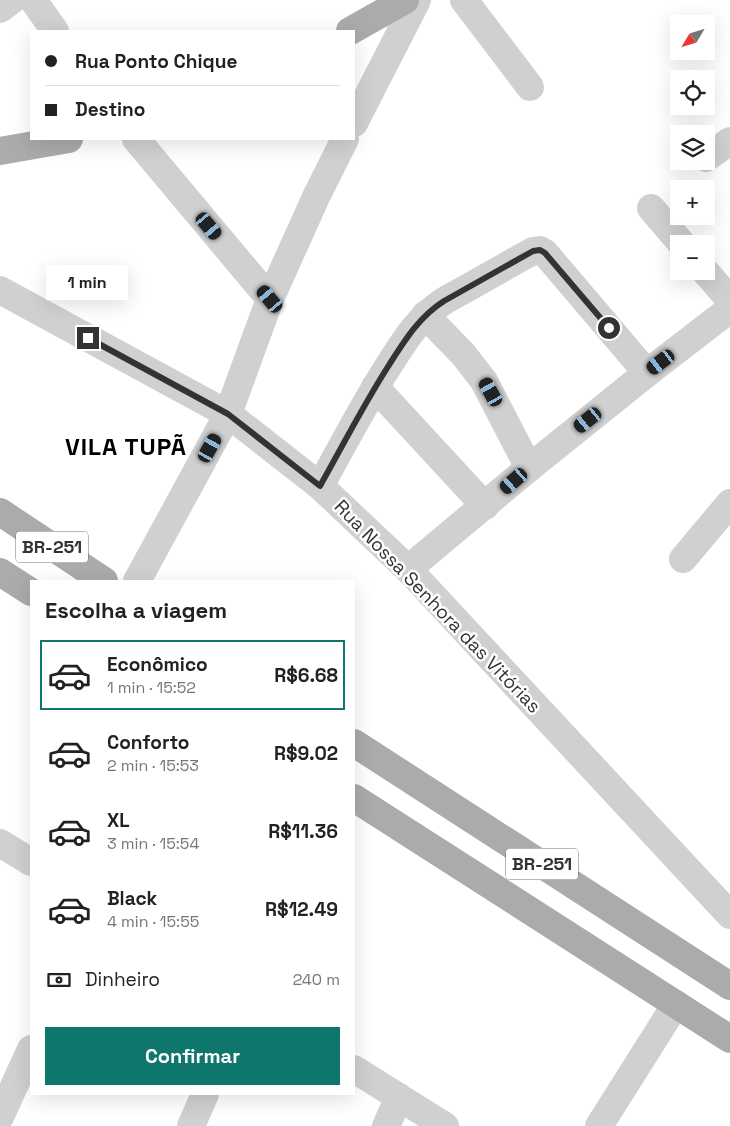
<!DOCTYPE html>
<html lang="pt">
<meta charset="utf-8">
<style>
:root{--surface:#fff;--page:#f2f2f2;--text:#222;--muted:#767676;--line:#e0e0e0;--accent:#0f766e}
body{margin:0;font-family:"Space Grotesk",sans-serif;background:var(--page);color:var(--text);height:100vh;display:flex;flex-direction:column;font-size:19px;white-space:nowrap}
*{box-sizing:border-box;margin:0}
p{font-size:16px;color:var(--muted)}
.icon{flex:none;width:28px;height:28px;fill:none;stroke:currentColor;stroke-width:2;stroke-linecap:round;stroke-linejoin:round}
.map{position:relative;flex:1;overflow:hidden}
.panel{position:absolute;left:30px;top:580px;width:325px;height:515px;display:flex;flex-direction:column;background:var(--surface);border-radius:0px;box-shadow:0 5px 20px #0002}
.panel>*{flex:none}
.top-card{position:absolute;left:30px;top:30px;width:325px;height:110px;border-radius:0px;box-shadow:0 5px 20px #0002;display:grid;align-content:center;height:110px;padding:0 15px;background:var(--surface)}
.needle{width:32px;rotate:232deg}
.buttons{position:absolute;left:670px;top:15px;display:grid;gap:10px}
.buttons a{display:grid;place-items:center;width:45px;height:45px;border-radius:0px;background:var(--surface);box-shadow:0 5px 20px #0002;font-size:25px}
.end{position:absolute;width:22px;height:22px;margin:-11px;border:6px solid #333;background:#fff;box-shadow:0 0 0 2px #fff}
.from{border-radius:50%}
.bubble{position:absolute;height:35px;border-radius:0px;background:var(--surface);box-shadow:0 5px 20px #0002;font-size:16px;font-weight:700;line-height:35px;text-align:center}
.car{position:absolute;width:15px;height:30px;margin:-15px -8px;border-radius:6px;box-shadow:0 0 4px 1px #0007;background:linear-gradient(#222 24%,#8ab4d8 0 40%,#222 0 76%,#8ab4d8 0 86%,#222 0)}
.top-card b{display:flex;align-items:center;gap:18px;height:48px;font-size:19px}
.top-card b+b{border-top:1px solid var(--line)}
.top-card i{width:12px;height:12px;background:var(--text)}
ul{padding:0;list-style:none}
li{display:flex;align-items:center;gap:15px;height:70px;margin:0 10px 8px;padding:0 5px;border:2px solid transparent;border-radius:0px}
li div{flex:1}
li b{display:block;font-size:19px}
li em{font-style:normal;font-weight:700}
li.current{border-color:var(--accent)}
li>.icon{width:45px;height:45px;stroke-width:1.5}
h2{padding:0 15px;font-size:22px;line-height:60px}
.pay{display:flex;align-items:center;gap:12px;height:55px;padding:0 15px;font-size:19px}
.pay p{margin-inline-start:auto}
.action{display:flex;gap:10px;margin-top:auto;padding:10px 15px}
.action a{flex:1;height:58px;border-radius:0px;background:var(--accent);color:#fff;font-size:20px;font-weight:700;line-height:58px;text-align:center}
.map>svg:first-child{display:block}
</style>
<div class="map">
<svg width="730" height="1126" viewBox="0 0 730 1126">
<rect width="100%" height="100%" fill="#fff"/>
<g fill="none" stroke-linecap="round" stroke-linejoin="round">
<!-- minor -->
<g stroke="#d0d0d0" stroke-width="28">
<path d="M33,0l22,31"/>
<path d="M464,0l66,87"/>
<path d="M0,9l12,-9"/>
<path d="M354,123l63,-123"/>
<path d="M136,139l134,160"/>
<path d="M706,158l24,-17"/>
<path d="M651,208l31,36"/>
<path d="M705,271l25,29"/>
<path d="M0,290l228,124 92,72 88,83 322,346"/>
<path d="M425,315l38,39 21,27 45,87"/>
<path d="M375,387l110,119"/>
<path d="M320,486c23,-41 44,-82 69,-121 16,-25 30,-48 55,-64l89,-50 7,-1 5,3 102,120"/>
<path d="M683,559l47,-56"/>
<path d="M408,569l121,-101 118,-95 83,-64"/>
<path d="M137,581l91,-167 42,-115 46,-102 29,-58"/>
<path d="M0,843l31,19"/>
<path d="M354,1069l91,57"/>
<path d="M0,1117l31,-68"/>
<path d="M191,1126l14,-32"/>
<path d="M386,1126l13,-29"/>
<path d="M599,1126l77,-122"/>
</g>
<!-- major -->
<g stroke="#ababab" stroke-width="28">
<path d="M350,31l55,-31"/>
<path d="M0,151l69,-12"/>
<path d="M0,512l104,69"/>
<path d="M0,572l31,20"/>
<path d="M354,743l376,243"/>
<path d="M354,798l376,241"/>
</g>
</g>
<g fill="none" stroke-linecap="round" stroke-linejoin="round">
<!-- route -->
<path stroke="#333" stroke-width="6" d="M88,338l140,76 92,72c23,-41 44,-82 69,-121 16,-25 30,-48 55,-64l89,-50 7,-1 5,3 64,75"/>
</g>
<g text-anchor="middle" stroke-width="5" stroke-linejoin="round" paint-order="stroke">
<!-- shield labels -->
<g fill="#fff" stroke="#707070" stroke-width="1">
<rect x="16" y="531.5" width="72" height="31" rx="4"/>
<rect x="506" y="848.5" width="72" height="31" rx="4"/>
</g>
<g font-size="18" font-weight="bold" fill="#333">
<text x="52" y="553">BR-251</text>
<text x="542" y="870">BR-251</text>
</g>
<!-- street labels -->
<g font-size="19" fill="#333" stroke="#fff">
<text transform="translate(438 606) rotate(46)" y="7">Rua Nossa Senhora das Vitórias</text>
</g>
<!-- district labels -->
<g font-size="24" font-weight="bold" letter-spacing="1" fill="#000" stroke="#fff">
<text x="126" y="455">VILA TUPÃ</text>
</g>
</g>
</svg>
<div class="buttons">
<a><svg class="needle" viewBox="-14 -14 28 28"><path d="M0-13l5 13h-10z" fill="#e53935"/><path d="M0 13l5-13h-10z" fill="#767676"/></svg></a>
<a><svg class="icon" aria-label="locate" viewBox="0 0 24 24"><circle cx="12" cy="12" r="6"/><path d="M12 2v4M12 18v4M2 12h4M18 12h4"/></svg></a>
<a><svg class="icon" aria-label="layers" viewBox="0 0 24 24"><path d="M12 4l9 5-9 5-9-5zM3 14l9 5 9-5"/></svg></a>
<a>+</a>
<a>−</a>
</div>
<i class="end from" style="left:609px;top:328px"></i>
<i class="end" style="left:88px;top:338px"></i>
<div class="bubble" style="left:46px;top:265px;width:82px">1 min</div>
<i class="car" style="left:209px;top:226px;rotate:140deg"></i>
<i class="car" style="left:270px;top:299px;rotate:320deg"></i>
<i class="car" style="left:661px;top:362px;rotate:233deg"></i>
<i class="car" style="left:491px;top:392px;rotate:331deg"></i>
<i class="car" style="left:588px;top:420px;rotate:231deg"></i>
<i class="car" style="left:210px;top:448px;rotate:29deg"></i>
<i class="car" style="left:514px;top:481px;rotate:229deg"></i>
<div class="top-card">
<b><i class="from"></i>Rua Ponto Chique</b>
<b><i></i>Destino</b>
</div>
<section class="panel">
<h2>Escolha a viagem</h2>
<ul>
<li class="current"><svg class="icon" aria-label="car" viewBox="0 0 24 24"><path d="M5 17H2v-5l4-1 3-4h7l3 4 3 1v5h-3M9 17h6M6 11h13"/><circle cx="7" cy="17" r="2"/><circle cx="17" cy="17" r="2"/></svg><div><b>Econômico</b><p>1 min · 15:52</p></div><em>R$6.68</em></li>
<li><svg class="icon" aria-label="car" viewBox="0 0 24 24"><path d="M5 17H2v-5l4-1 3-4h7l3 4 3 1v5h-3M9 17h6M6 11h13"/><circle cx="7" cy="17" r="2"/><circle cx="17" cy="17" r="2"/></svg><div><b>Conforto</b><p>2 min · 15:53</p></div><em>R$9.02</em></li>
<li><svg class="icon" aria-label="car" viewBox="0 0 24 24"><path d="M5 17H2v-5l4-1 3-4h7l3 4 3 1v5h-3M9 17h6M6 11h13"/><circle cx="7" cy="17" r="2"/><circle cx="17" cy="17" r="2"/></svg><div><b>XL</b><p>3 min · 15:54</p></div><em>R$11.36</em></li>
<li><svg class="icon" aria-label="car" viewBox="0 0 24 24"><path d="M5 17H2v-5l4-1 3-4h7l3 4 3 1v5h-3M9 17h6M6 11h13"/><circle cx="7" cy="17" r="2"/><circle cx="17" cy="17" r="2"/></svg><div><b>Black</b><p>4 min · 15:55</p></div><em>R$12.49</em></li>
</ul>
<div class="pay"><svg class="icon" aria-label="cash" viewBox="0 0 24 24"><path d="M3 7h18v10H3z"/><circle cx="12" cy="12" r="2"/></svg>Dinheiro<p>240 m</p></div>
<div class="action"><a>Confirmar</a></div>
</section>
</div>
